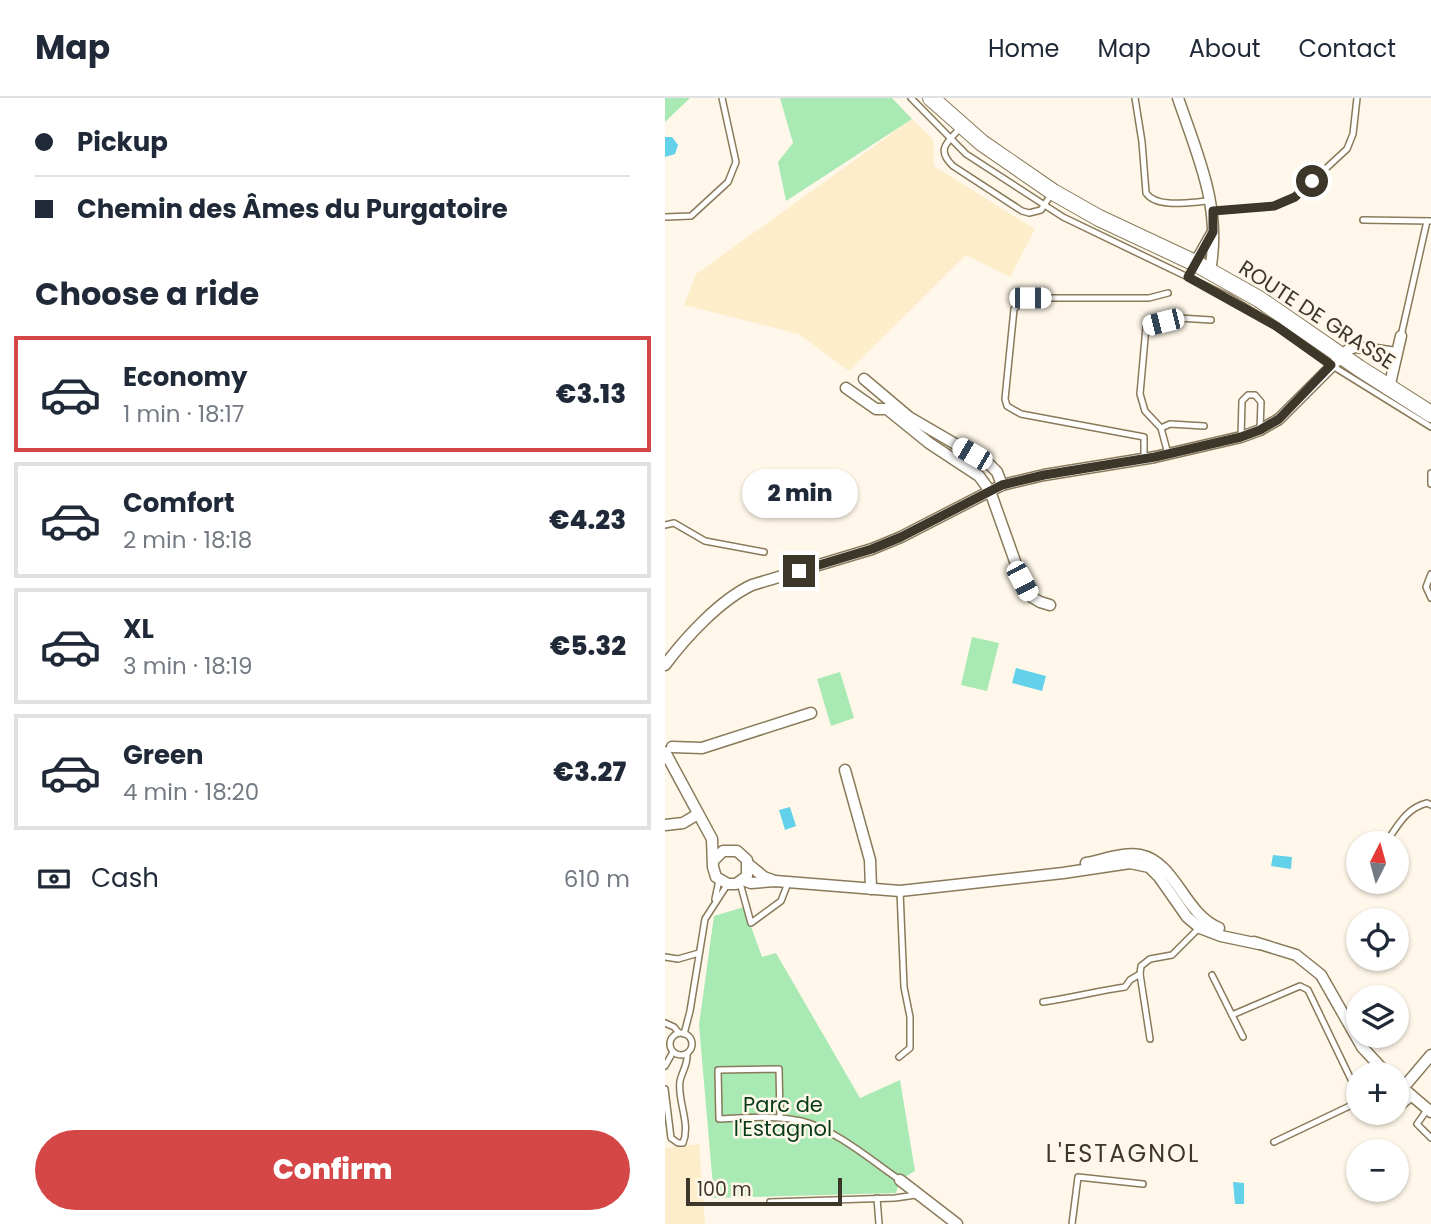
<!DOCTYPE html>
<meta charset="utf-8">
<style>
:root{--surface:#fff;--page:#f2f2f3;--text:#1f2937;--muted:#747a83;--line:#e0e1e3;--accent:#d54646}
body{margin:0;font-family:Poppins,sans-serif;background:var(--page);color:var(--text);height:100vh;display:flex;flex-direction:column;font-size:26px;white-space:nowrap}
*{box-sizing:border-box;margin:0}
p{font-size:23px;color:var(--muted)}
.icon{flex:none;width:38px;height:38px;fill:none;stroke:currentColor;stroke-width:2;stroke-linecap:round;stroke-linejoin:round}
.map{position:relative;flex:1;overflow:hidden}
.details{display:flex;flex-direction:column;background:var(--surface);width:665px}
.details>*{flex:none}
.guide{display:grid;align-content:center;height:154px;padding:0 35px;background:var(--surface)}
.needle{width:46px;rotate:6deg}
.controls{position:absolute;left:681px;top:733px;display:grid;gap:14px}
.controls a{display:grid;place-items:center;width:63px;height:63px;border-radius:50%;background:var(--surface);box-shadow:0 2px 5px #0004;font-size:35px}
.scale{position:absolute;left:21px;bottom:18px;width:156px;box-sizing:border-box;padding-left:7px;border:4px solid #3d3729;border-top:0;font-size:19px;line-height:24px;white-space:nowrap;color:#3d3729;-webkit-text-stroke:5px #fff8ea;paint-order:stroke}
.end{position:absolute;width:32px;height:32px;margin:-16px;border:9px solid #3d3729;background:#fff;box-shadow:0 0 0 4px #fff}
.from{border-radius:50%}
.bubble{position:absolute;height:49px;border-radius:24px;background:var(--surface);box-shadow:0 2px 5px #0004;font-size:23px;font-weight:800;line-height:49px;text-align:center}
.car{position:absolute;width:21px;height:42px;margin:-21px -10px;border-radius:9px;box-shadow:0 0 5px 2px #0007;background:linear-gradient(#fff 24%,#345 0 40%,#fff 0 76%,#345 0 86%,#fff 0)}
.guide b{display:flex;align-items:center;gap:24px;height:66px;font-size:26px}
.guide b+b{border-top:2px solid var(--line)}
.guide i{width:18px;height:18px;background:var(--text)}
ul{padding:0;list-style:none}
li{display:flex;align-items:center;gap:21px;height:116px;margin:0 14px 10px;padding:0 21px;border:4px solid var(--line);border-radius:0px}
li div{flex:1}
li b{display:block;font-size:26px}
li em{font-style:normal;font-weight:800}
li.selected{border-color:var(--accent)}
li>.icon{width:63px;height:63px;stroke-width:1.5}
h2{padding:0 35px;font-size:32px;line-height:84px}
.pay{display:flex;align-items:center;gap:18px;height:77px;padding:0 35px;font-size:26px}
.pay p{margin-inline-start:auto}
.button{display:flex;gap:14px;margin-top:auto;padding:14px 35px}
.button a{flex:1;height:80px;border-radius:42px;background:var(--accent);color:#fff;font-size:28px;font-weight:800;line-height:80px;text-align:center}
header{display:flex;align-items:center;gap:42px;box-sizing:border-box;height:98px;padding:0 35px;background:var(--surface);border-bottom:2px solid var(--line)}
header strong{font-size:33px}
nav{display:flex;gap:38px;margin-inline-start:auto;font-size:24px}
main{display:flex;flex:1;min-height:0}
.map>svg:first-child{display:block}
</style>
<header>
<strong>Map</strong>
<nav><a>Home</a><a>Map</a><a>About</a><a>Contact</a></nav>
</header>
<main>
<section class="details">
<div class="guide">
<b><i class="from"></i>Pickup</b>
<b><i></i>Chemin des Âmes du Purgatoire</b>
</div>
<h2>Choose a ride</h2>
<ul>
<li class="selected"><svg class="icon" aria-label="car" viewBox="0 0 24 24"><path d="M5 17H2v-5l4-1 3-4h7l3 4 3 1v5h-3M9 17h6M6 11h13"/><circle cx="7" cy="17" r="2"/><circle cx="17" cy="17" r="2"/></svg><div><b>Economy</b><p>1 min · 18:17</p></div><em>€3.13</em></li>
<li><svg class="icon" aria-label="car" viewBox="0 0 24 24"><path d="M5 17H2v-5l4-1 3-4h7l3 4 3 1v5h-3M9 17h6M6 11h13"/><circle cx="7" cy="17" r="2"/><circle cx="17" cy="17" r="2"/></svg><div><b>Comfort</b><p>2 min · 18:18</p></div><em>€4.23</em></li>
<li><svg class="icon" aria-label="car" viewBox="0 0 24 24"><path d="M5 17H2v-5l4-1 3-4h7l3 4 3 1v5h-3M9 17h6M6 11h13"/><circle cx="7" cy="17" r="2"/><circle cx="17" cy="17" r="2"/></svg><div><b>XL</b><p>3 min · 18:19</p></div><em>€5.32</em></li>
<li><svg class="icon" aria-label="car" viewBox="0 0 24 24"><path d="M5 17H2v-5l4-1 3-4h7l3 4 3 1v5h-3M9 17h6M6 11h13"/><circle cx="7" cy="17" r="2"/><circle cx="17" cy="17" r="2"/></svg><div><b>Green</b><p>4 min · 18:20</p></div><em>€3.27</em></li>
</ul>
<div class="pay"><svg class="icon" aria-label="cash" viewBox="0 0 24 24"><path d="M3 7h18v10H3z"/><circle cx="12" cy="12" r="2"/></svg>Cash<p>610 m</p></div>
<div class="button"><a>Confirm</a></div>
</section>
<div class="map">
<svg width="766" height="1126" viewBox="0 0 766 1126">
<rect width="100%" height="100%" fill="#fff8ea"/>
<!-- built -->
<g fill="#fdedcb">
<path d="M247,21l21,20 1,27 101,63 -25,48 -44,-22 -117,116 -50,-37 -115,-29 12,-31z"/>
<path d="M34,1046l6,80h-40v-76z"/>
</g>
<!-- green -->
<g fill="#a9e9b4">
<path d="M0,0h25l-25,24z"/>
<path d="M115,0h112l20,21 -126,82 -8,-39 15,-19z"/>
<path d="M307,539l27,6 -12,48 -26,-6z"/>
<path d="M175,574l14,46 -23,8 -14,-47z"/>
<path d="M79,809l18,50 14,-4 84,145 40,-18 15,91 -15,9 -4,13 -182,5 -15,-173 15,-109z"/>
</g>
<!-- water -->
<g fill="#62d1e9">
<path d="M0,39h7l6,8 -3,9 -10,3z"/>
<path d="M351,570l30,8 -4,15 -30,-8z"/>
<path d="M125,709l6,19 -11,4 -6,-20z"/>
<path d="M608,757l19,2 -1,12 -20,-3z"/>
<path d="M568,1084l11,1v21h-9z"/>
</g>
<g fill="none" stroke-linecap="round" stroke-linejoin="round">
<defs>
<g id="service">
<path d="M246,0l55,56 97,63 164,79 49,30 55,39 100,62"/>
<path d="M470,0l7,44 4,51c11,16 45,9 63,8"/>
<path d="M296,29c-13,15 -26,22 -8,39l69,45 7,2 12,-3 11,-17"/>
<path d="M548,113l61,-5 21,-9 52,-48 6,-15 4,-36"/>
<path d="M0,119l26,-1 37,-34 8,-20 -14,-64"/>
<path d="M698,122l68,1"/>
<path d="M736,238l26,-115"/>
<path d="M496,330l9,-4 34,2"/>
<path d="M576,339l1,-36 6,-6h7l6,7 -1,28"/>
<path d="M503,356l-7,-26 -16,-17 -5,-17 6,-67 33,-9 32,2"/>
<path d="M479,361v-22l-123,-23 -14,-8 -2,-7 9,-90 8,-8 8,-3h119l19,-5"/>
<path d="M766,375v11"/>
<path d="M0,427l9,-2 31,18 59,11"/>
<path d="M766,476l-5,13 5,11"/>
<path d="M720,746c12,-17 21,-36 42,-41l4,2"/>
<path d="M75,785l11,40 30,-22 7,-18"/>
<path d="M50,801l4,-19"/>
<path d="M0,859l13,2 21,-6"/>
<path d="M475,876l10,65"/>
<path d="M547,877l31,62"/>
<path d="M378,904c28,-4 54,-11 82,-15l5,-7 10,-6 1,-8 9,-7 22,-4 28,-28"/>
<path d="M567,917l68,-29 8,4 50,104"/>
<path d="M0,925l9,4 5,6"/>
<circle cx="16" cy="946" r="11"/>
<path d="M19,936l6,-23 15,-92 22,-34"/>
<path d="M234,959l11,-9v-31l-6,-30 -4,-96"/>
<path d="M0,968l8,-14"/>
<path d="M0,991l6,49 7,5h5c8,-20 -6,-42 -3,-62 2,-10 8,-16 7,-27"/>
<path d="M732,1005l4,4 12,-10"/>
<path d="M762,1012l-10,14 14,14"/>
<path d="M115,1020l-1,-49 -61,1 1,49c27,-1 56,-4 82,2 34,8 71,40 99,59"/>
<path d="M609,1044l84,-40"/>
<path d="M212,1100l2,26"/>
<path d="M105,1104l125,-4 21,-3"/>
<path d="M407,1126l6,-47 65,7"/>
</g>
<g id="minor">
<path d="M513,0c20,59 44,109 32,173"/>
<path d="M530,165l16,-28"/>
<path d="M199,281l45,38 79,46 9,9 5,13"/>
<path d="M181,290l30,21h11l42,34 50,33 11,15 32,90 8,15 10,6 10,3"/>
<path d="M724,290l12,-52"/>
<path d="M0,567c21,-28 55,-65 87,-80l120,-36 29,-12 101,-52 42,-10 111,-18 86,-20 19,-7 19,-11 70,-70 7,-2 40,6"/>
<path d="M7,649l30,1 109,-35"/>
<path d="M0,654l47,87 1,28 3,10 12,7h8l11,-8v-16l-10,-9h-14l-9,9"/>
<path d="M180,672l25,90 1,29"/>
<path d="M0,727l18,-2 15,-9"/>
<path d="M421,765c17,-3 37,-11 54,-8 36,7 44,59 79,73"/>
<path d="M83,766l16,13 11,4"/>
<path d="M78,782l8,3 24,-2 125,10 163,-18 67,-10 19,4 10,10 28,40 13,11 21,8 38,8"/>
<path d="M589,844l42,13 25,20 41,72 25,27"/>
<path d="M732,985l34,29"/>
<path d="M738,990l28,-33"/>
<path d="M235,1082l57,44"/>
</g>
<path id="primary" d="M266,0l51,45 71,49 46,26 96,45 64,36 100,69 72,46"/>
</defs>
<!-- service casing -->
<use href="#service" stroke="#897a5a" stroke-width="8"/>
<!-- minor casing -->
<use href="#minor" stroke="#897a5a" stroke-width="13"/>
<!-- primary casing -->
<use href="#primary" stroke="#897a5a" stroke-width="18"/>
<!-- service -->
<use href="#service" stroke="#fff" stroke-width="5"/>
<!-- minor -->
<use href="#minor" stroke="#fff" stroke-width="10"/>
<!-- primary -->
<use href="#primary" stroke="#fff" stroke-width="16"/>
</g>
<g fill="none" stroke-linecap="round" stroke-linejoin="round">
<!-- route -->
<path stroke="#3d3729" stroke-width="9" d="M134,473l73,-22 29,-12 101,-52 42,-10 111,-18 86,-20 19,-7 19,-11 52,-54 -55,-39 -88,-49 25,-45v-21l61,-5 21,-9 17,-16"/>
</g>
<g text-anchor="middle" stroke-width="5" stroke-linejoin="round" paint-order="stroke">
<!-- street labels -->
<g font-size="21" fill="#3d3729" stroke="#fff8ea">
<text transform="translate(652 217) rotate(33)" y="7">ROUTE DE GRASSE</text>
</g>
<!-- park labels -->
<g font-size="21" fill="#063b17" stroke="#fff8ea">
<text x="118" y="1014">Parc de<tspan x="118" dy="24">l'Estagnol</tspan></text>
</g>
<!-- quarter labels -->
<g font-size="24" letter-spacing="2" fill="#3d3729" stroke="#fff8ea">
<text x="458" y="1064">L'ESTAGNOL</text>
</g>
</g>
</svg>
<div class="controls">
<a><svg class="needle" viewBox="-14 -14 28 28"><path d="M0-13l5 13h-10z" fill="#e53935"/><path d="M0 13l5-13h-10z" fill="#747a83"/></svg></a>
<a><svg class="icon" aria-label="locate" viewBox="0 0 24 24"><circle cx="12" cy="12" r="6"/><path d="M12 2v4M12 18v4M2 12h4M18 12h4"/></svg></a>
<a><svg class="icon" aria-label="layers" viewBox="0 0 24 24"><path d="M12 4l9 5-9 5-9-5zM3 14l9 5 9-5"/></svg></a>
<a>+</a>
<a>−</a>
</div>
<div class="scale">100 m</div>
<i class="end from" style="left:647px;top:83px"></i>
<i class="end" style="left:134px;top:473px"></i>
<div class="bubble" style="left:77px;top:371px;width:116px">2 min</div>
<i class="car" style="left:365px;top:200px;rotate:90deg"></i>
<i class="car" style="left:498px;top:224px;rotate:256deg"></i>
<i class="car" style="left:307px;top:356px;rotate:300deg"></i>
<i class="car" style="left:357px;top:483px;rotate:152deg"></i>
</div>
</main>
